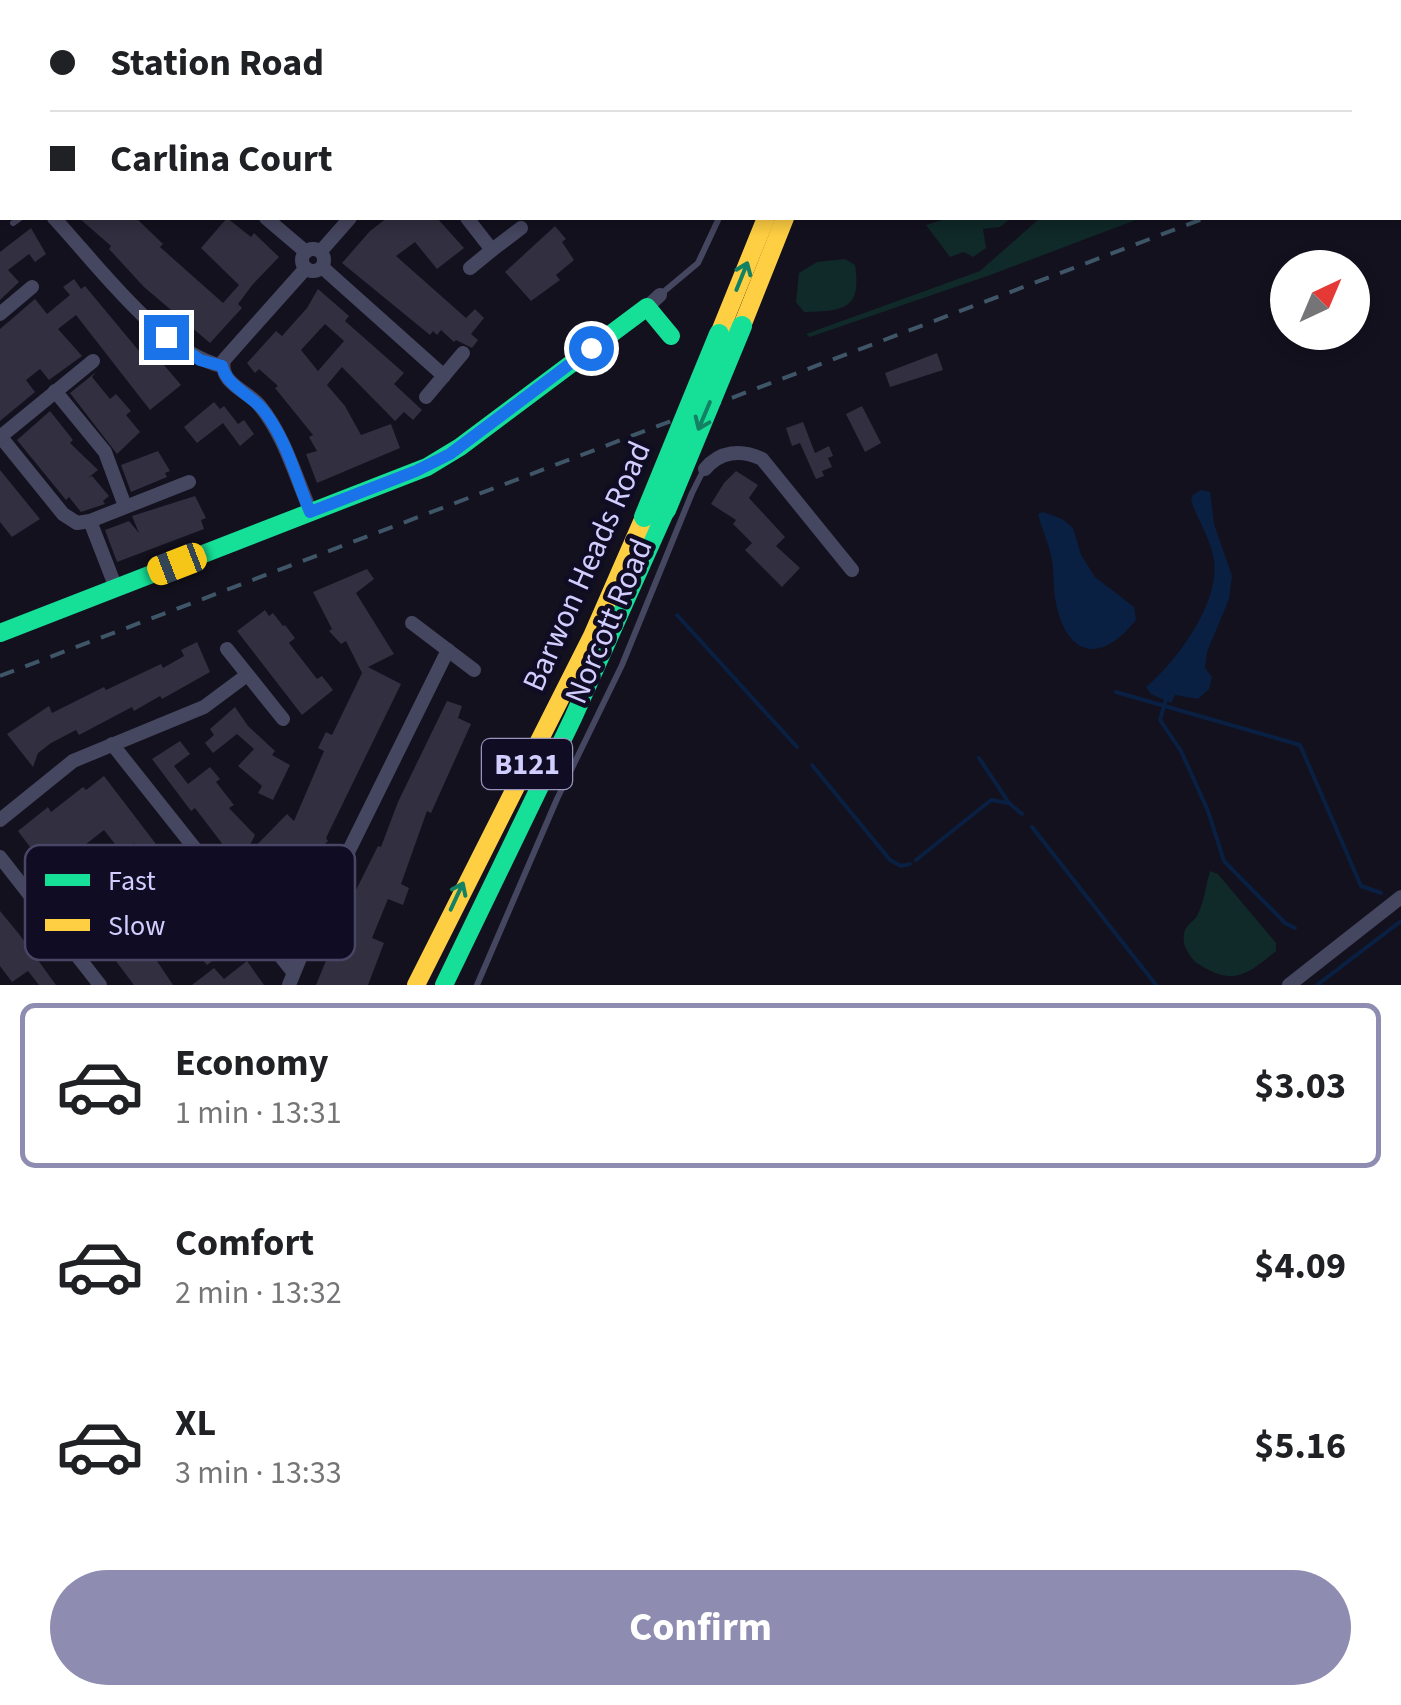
<!DOCTYPE html>
<meta charset="utf-8">
<style>
:root{--surface:#fff;--page:#f6f6f6;--text:#202124;--muted:#757577;--line:#e0e0e0;--accent:#8e8cb0}
body{margin:0;font-family:"Source Sans 3",sans-serif;background:var(--page);color:var(--text);height:100vh;display:flex;flex-direction:column;font-size:38px;white-space:nowrap}
*{box-sizing:border-box;margin:0}
p{font-size:32px;color:var(--muted)}
.icon{flex:none;width:55px;height:55px;fill:none;stroke:currentColor;stroke-width:2;stroke-linecap:round;stroke-linejoin:round}
.map{position:relative;height:985px;overflow:hidden}
.drawer{display:flex;flex-direction:column;background:var(--surface);flex:1}
.drawer>*{flex:none}
.hud{position:absolute;left:0px;top:0px;width:1402px;height:220px;box-shadow:0 5px 15px #0003;display:grid;align-content:center;height:220px;padding:0 50px;background:var(--surface)}
.needle{width:65px;rotate:44deg}
.buttons{position:absolute;left:1270px;top:250px;display:grid;gap:20px}
.buttons a{display:grid;place-items:center;width:100px;height:100px;border-radius:50%;background:var(--surface);box-shadow:0 5px 15px #0003;font-size:50px}
.end{position:absolute;width:45px;height:45px;margin:-22px;border:12px solid #1a73e8;background:#fff;box-shadow:0 0 0 5px #fff}
.from{border-radius:50%}
.car{position:absolute;width:30px;height:60px;margin:-30px -15px;border-radius:12px;box-shadow:0 0 8px 2px #0007;background:linear-gradient(#f5c518 24%,#345 0 40%,#f5c518 0 76%,#345 0 86%,#f5c518 0)}
.hud b{display:flex;align-items:center;gap:35px;height:95px;font-size:38px}
.hud b+b{border-top:2px solid var(--line)}
.hud i{width:25px;height:25px;background:var(--text)}
ul{padding:18px 0 0;list-style:none}
li{display:flex;align-items:center;gap:30px;height:165px;margin:0 20px 15px;padding:0 30px;border:5px solid transparent;border-radius:15px}
li div{flex:1}
li b{display:block;font-size:38px}
li em{font-style:normal;font-weight:700}
li.selected{border-color:var(--accent)}
li>.icon{width:90px;height:90px;stroke-width:1.5}
.button{display:flex;gap:20px;margin-top:auto;padding:20px 50px}
.button a{flex:1;height:115px;border-radius:60px;background:var(--accent);color:#fff;font-size:40px;font-weight:700;line-height:115px;text-align:center}
.map>svg:first-child{display:block}
</style>
<div class="map">
<svg width="1401" height="985" viewBox="0 0 1401 985">
<rect width="100%" height="100%" fill="#13111e"/>
<!-- green -->
<g fill="#102929">
<path d="M948,218h63l-11,9 -17,2 3,19 -13,9 -9,-5 -14,5 -24,-32z"/>
<path d="M1040,218h101l-148,56 -183,63 -4,-3 174,-63z"/>
<path d="M845,259l10,6c7,45 -12,46 -51,47l-8,-10 3,-29 18,-11z"/>
<path d="M1210,871l8,3 58,69v8c-33,28 -45,34 -81,11 -7,-9 -13,-16 -11,-28 1,-9 8,-11 13,-18 7,-13 9,-31 13,-45z"/>
</g>
<!-- water -->
<g fill="#092042">
<path d="M1201,490l9,2 4,32 18,52 -3,23 -22,53 -2,16 7,9 -3,12 -11,10 -23,-4 -4,8 -20,-9 -5,-7c31,-26 74,-84 68,-127 -3,-20 -16,-40 -23,-59l2,-6z"/>
<path d="M1043,512l19,7 11,9 8,27 14,22 39,30 2,13c-37,46 -71,36 -81,-22 -2,-13 -1,-26 -3,-39 -3,-15 -10,-29 -14,-45z"/>
</g>
<g fill="none" stroke-linecap="round" stroke-linejoin="round">
<!-- stream -->
<g stroke="#092042" stroke-width="4">
<path d="M677,615l120,132"/>
<path d="M1116,692l184,53 61,141 20,7"/>
<path d="M1167,696l-7,24 21,31 27,60 16,50 61,62 10,5"/>
<path d="M979,758l30,45"/>
<path d="M812,765l78,95 11,6 9,-2"/>
<path d="M1032,827l124,158"/>
<path d="M916,860l75,-60 18,3 13,11"/>
<path d="M1317,985l84,-64"/>
</g>
</g>
<!-- building -->
<g fill="#312f40" fill-rule="evenodd">
<path d="M79,218h57l27,26 -3,3 63,56 16,-18 -38,-37 26,-30 24,19 3,-4 25,24 -26,27 -15,20 4,4 -32,35 -66,-56 -35,-38 2,-3z"/>
<path d="M387,218h50l27,30 -27,21 -22,-27 -19,14 70,62 9,-9 9,9 -13,16 7,6 -6,8 -16,-8 -2,2 -13,-12 -4,5 -4,-4 -3,4 -88,-72 28,-32z"/>
<path d="M555,226l11,13 -4,3 12,18 -18,15 4,5 -29,21 -26,-29z"/>
<path d="M31,228l15,26 -11,8 -6,-8 -21,16 11,12 -19,18v-48z"/>
<path d="M74,279l7,10 4,-3 54,65 8,-6 34,40 -31,25 -74,-95 -18,14 24,27 -33,24 -9,-11 -14,11 9,12 -35,29v-92l35,-30 12,15 23,-19 -7,-8z"/>
<path d="M318,289l31,27 -4,5 59,52 -10,11 28,26 -9,10 -9,-8 -9,9 -53,-54 -15,18 18,21 16,29 30,-11 9,24 -83,35 -11,-29 11,-3 -8,-14 4,-2 -38,-47 3,-2 -19,-17 -4,4 -8,-10 29,-32 6,5 25,-28zM325,324l19,17 -26,30 -17,-21z"/>
<path d="M937,353l6,17 -53,17 -5,-14z"/>
<path d="M96,372l-4,5 18,22 6,-5 15,17 -5,4 14,17 -23,22 -47,-61z"/>
<path d="M214,402l6,7 4,-3 14,18 6,-4 10,14 -14,12 -17,-23 -26,20 -13,-16z"/>
<path d="M862,406l19,37 -16,9 -19,-38z"/>
<path d="M50,411l23,29 -3,3 28,27 -10,8 4,-2 17,20 -6,5 2,3 -24,8 -12,-15 -3,3 -49,-60z"/>
<path d="M803,422l12,31 14,-7 4,10 -5,2 4,9 -10,4 2,5 -8,3 -16,-36 -8,3 -6,-18z"/>
<path d="M158,451l12,20 -5,2 2,4 -36,15 -10,-27z"/>
<path d="M0,470l40,49 -28,18 -12,-15z"/>
<path d="M736,471l22,14 -9,13 36,39 -9,9 24,22 -18,19 -37,-37 7,-7 -19,-19 3,-4 -25,-16 13,-21z"/>
<path d="M195,496l11,22 -5,2 3,9 -87,33 -12,-32 24,-9 10,12 -7,-17z"/>
<path d="M367,569l7,10 -18,14 38,61 -26,13 33,17 -75,154 2,3 -35,34 11,15 -29,23 -80,-105 -4,3 -39,-52 28,-18 10,13 -16,12 14,18 22,-17 10,12 -4,3 18,23 -5,3 26,27 -12,24 44,-45 7,7 30,-70 -6,-3 8,-16 6,3 30,-62 -16,-32 -5,3 -12,-13 3,-2 -19,-37z"/>
<path d="M265,610l4,6 4,-3 10,13 2,-1 10,13 -6,5 28,36 5,-3 11,14 -31,25 -65,-84z"/>
<path d="M197,642l13,30 -48,27 -2,-3 -26,15 -2,-4 -53,28 -3,-5 -25,13 -13,10 -5,14 -26,-33 42,-28 3,7 52,-26 2,3 55,-26 2,4 21,-12 -3,-6z"/>
<path d="M447,701l15,5 -4,12 13,6 -40,89 -4,-2 -26,73 8,4 -6,17 -15,-6 -16,39 12,5 -16,42h-52l35,-85 27,-54 3,1 17,-45z"/>
<path d="M235,707l13,19 27,25 -3,4 18,10 -17,35 -15,-7 4,-7 -24,-20 16,-17 -17,-15 -24,19 -8,-10 9,-8 -4,-6z"/>
<path d="M104,776l68,89 -3,3 63,78 -25,19 -50,-58 -6,5 -11,-14 9,-7 -14,-17 14,-11 -15,-20 -12,10 -18,-23 -28,22 15,19 -4,3 50,57 36,54h-39l-116,-154 30,-24 3,5 32,-25 3,3z"/>
<path d="M0,911l19,23 37,51h-17l-11,-14 -16,11 -12,-16z"/>
<path d="M247,961l17,24h-72l22,-17 10,11z"/>
</g>
<g fill="none" stroke-linecap="round" stroke-linejoin="round">
<!-- lane -->
<g stroke="#45465f" stroke-width="6">
<path d="M932,0l1,2"/>
<path d="M13,223l7,-5"/>
<path d="M661,294l37,-31 21,-45"/>
<path d="M477,985l80,-186 65,-134 70,-172 12,-24"/>
</g>
<!-- street -->
<g stroke="#45465f" stroke-width="14">
<path d="M27,0l2,2"/>
<path d="M289,0l2,2"/>
<path d="M501,0l2,2"/>
<path d="M268,2l4,-2"/>
<path d="M0,52l2,-2"/>
<path d="M54,218c43,46 107,134 168,148"/>
<path d="M266,218l40,34"/>
<path d="M467,218l25,32 -22,18"/>
<circle cx="313" cy="260" r="11"/>
<path d="M492,250l29,-22"/>
<path d="M321,251l29,-33"/>
<path d="M322,267l122,109"/>
<path d="M306,268l-82,92c-5,24 23,30 36,46 25,31 35,70 51,106"/>
<path d="M647,307l13,-12"/>
<path d="M0,314l32,-27"/>
<path d="M55,391l50,61 20,54"/>
<path d="M426,397l37,-44"/>
<path d="M0,436l63,78 14,9 13,-2 99,-39"/>
<path d="M0,437l93,-76"/>
<path d="M705,469c15,-18 36,-20 57,-10l90,111"/>
<path d="M90,521l26,67"/>
<path d="M412,623l62,47"/>
<path d="M227,649l56,70"/>
<path d="M112,744l181,228"/>
<path d="M0,820l73,-59 131,-54 43,-32"/>
<path d="M0,857l100,128"/>
<path d="M289,985l31,-76 128,-259"/>
<path d="M1289,985l112,-88"/>
</g>
<!-- fast -->
<g stroke="#16e098" stroke-width="18">
<path d="M0,633l427,-166 33,-20 187,-140 24,29"/>
<path d="M444,985l129,-267 93,-208"/>
</g>
<!-- slow -->
<g stroke="#ffcf43" stroke-width="18">
<path d="M838,0v2"/>
<path d="M857,2l1,-2"/>
<path d="M742,326l43,-108"/>
<path d="M719,334l47,-116"/>
<path d="M416,985l176,-349 52,-119"/>
</g>
<!-- rail -->
<g stroke="#3e5667" stroke-width="4" stroke-dasharray="15 12" stroke-linecap="butt">
<path d="M1400,143l1,-1"/>
<path d="M0,676l1205,-458"/>
</g>
<!-- fast-bridge -->
<g stroke="#16e098" stroke-width="20">
<path d="M666,510l76,-184"/>
<path d="M644,517l75,-183"/>
</g>
</g>
<!-- one-way arrows -->
<defs><path id="oneway-shaft" d="M-6 0H5M1.5-3L5.5 0L1.5 3" fill="none" stroke-width="1.6" stroke-linecap="round" stroke-linejoin="round" transform="scale(2.5)"/></defs>
<g stroke="#138163">
<use href="#oneway-shaft" transform="translate(742 276) rotate(-68)"/>
<use href="#oneway-shaft" transform="translate(704 416) rotate(113)"/>
<use href="#oneway-shaft" transform="translate(457 896) rotate(-65)"/>
</g>
<g fill="none" stroke-linecap="round" stroke-linejoin="round">
<!-- route -->
<path stroke="#1a73e8" stroke-width="12" d="M166,337l34,23 22,6c5,21 30,29 42,45 23,30 32,67 46,101l106,-41 34,-17 141,-106"/>
</g>
<g text-anchor="middle" stroke-width="9" stroke-linejoin="round" paint-order="stroke">
<!-- shield labels -->
<rect fill="#0f0c23" stroke="#9794bd" stroke-width="2.5" x="482" y="739" width="90" height="50" rx="8"/>
<g font-size="30" font-weight="bold" fill="#d1ceff">
<text x="527" y="774">B121</text>
</g>
<!-- street labels -->
<g font-size="32" fill="#d1ceff" stroke="#0f0c23">
<text transform="translate(586 566) rotate(-66)" y="11">Barwon Heads Road</text>
<text transform="translate(608 621) rotate(-67)" y="11">Norcott Road</text>
</g>
</g>
<!-- legend -->
<rect x="25" y="845" width="330" height="115" rx="15" fill="#0f0c23" stroke="#494665" stroke-width="2.5"/>
<rect x="45" y="874" width="45" height="12" fill="#16e098"/>
<rect x="45" y="919" width="45" height="12" fill="#ffcf43"/>
<g font-size="28" fill="#d1ceff">
<text x="108" y="890">Fast</text>
<text x="108" y="935">Slow</text>
</g>
</svg>
<div class="buttons">
<a><svg class="needle" viewBox="-14 -14 28 28"><path d="M0-13l5 13h-10z" fill="#e53935"/><path d="M0 13l5-13h-10z" fill="#757577"/></svg></a>
</div>
<i class="end from" style="left:591px;top:348px"></i>
<i class="end" style="left:166px;top:337px"></i>
<i class="car" style="left:177px;top:564px;rotate:249deg"></i>
<div class="hud">
<b><i class="from"></i>Station Road</b>
<b><i></i>Carlina Court</b>
</div>
</div>
<section class="drawer">
<ul>
<li class="selected"><svg class="icon" aria-label="car" viewBox="0 0 24 24"><path d="M5 17H2v-5l4-1 3-4h7l3 4 3 1v5h-3M9 17h6M6 11h13"/><circle cx="7" cy="17" r="2"/><circle cx="17" cy="17" r="2"/></svg><div><b>Economy</b><p>1 min · 13:31</p></div><em>$3.03</em></li>
<li><svg class="icon" aria-label="car" viewBox="0 0 24 24"><path d="M5 17H2v-5l4-1 3-4h7l3 4 3 1v5h-3M9 17h6M6 11h13"/><circle cx="7" cy="17" r="2"/><circle cx="17" cy="17" r="2"/></svg><div><b>Comfort</b><p>2 min · 13:32</p></div><em>$4.09</em></li>
<li><svg class="icon" aria-label="car" viewBox="0 0 24 24"><path d="M5 17H2v-5l4-1 3-4h7l3 4 3 1v5h-3M9 17h6M6 11h13"/><circle cx="7" cy="17" r="2"/><circle cx="17" cy="17" r="2"/></svg><div><b>XL</b><p>3 min · 13:33</p></div><em>$5.16</em></li>
</ul>
<div class="button"><a>Confirm</a></div>
</section>
